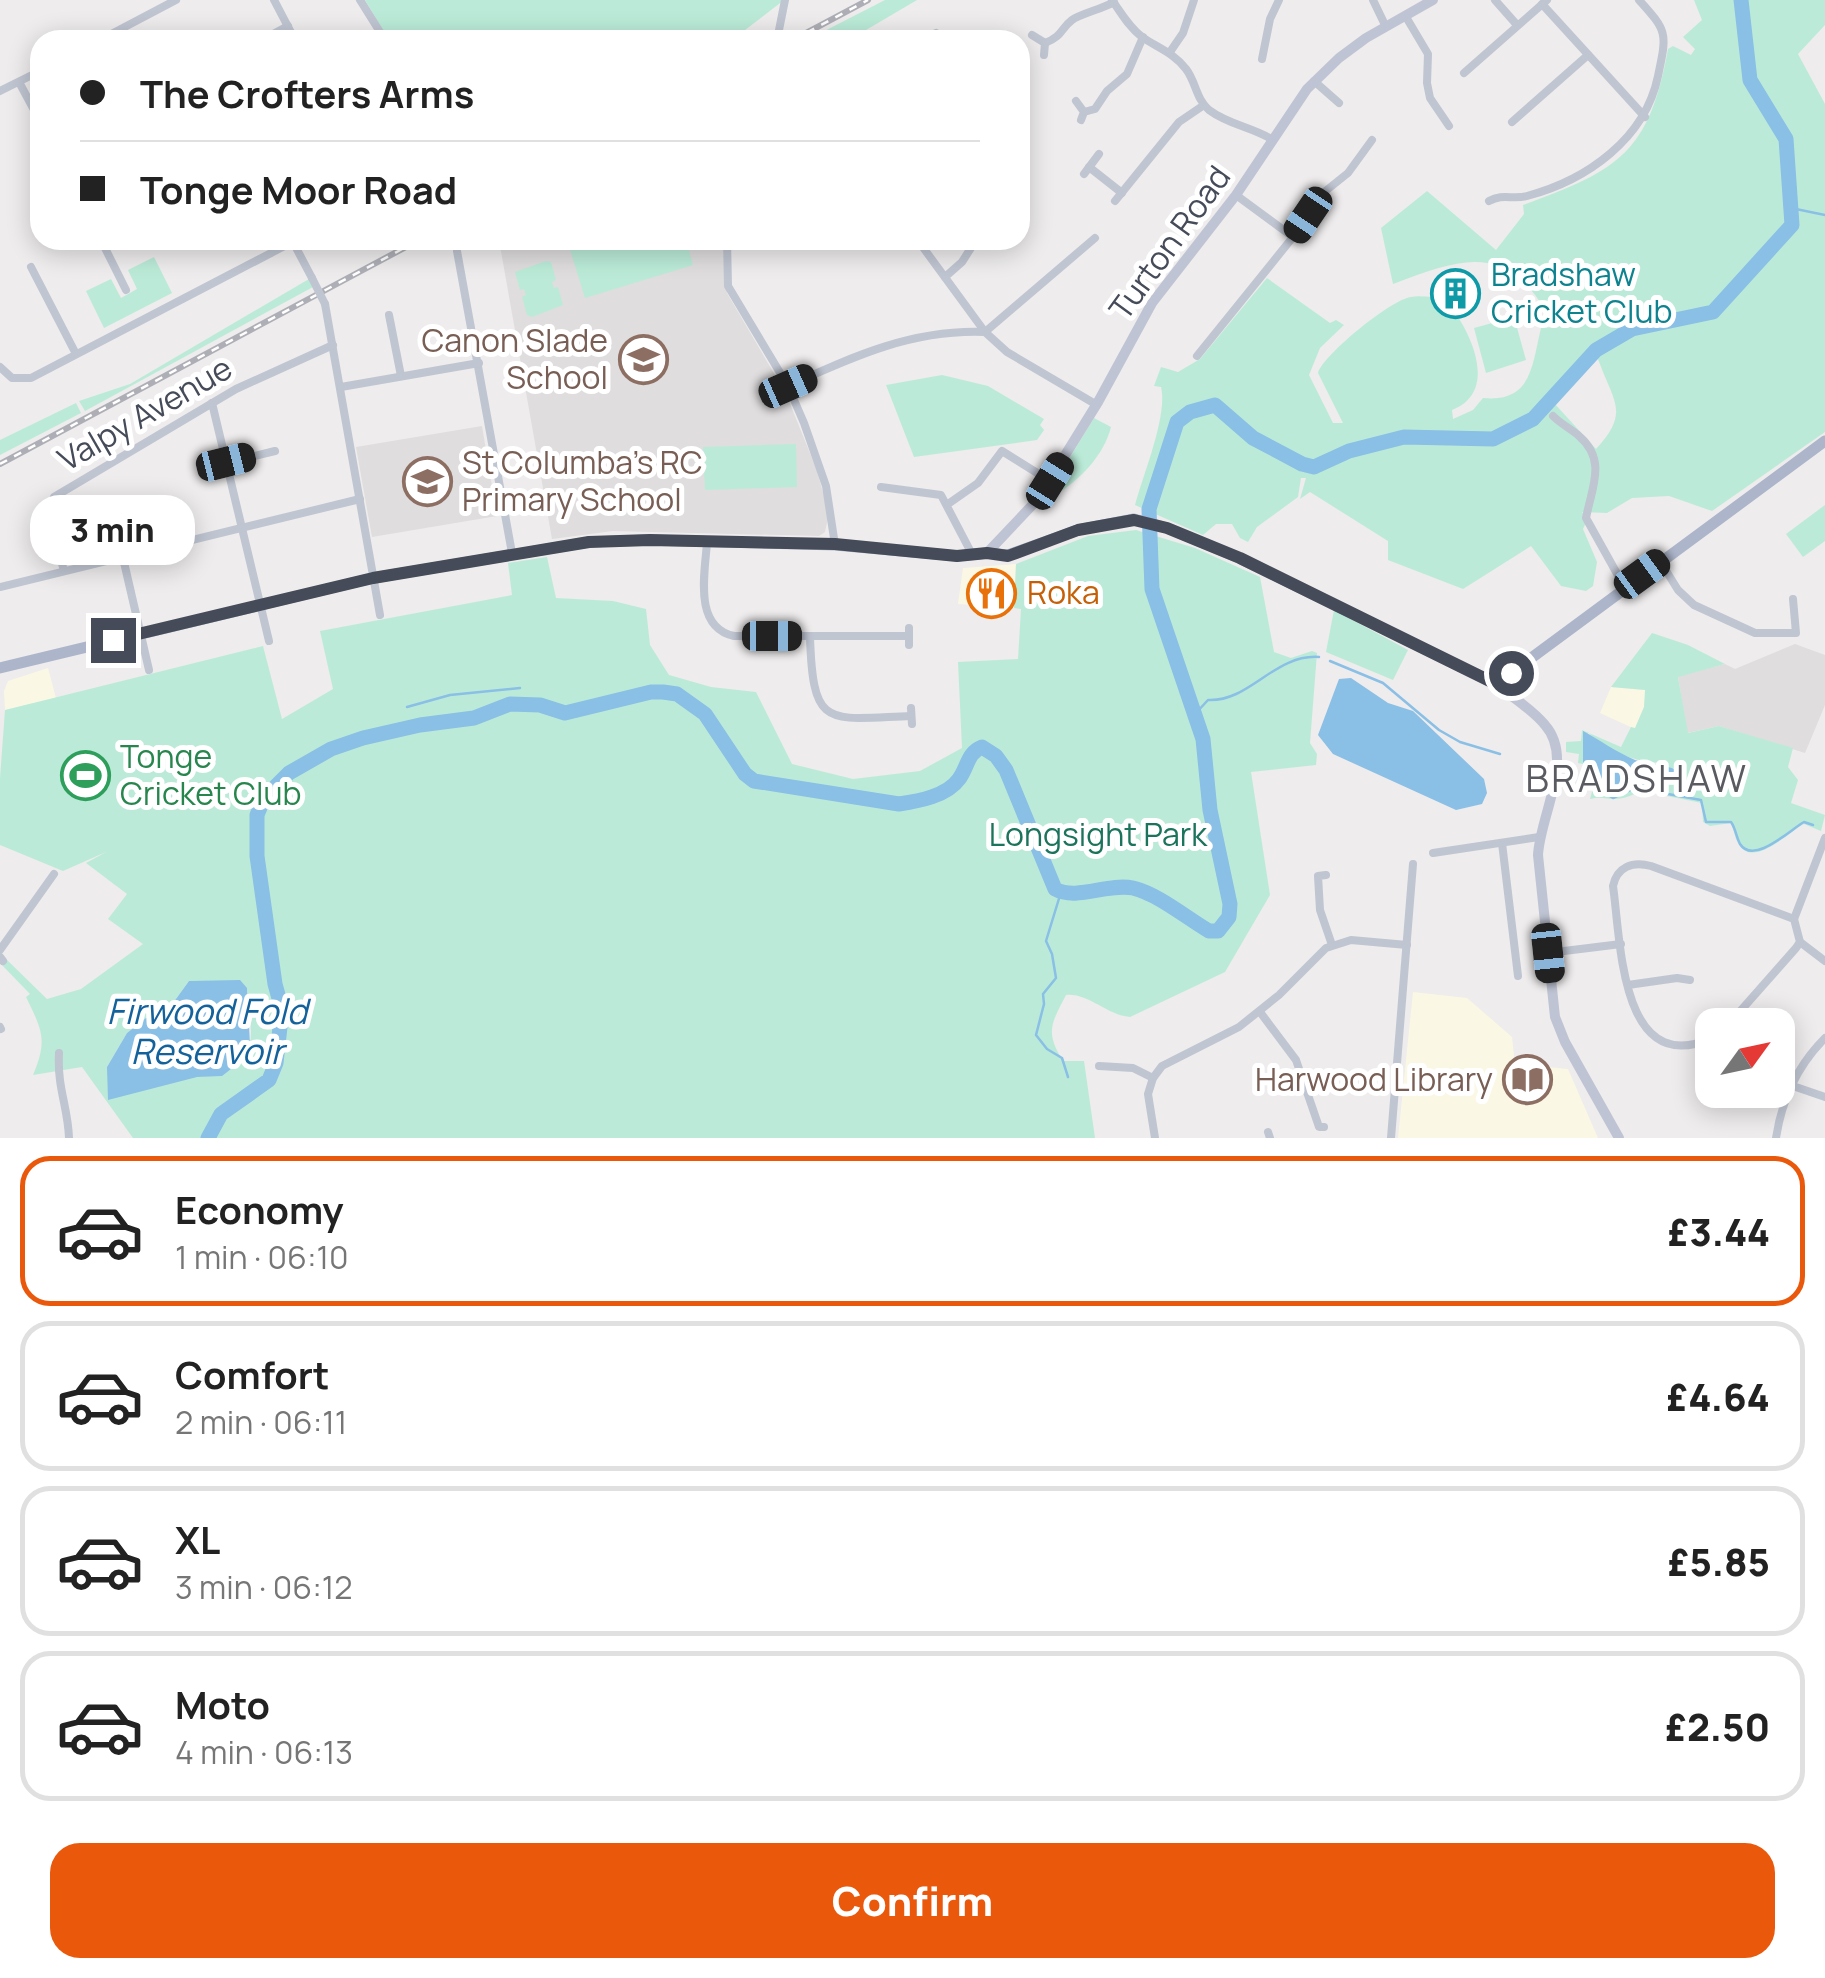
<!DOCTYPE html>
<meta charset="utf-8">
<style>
:root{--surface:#fff;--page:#f2f2f2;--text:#222;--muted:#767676;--line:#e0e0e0;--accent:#ea580c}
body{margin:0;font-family:Manrope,sans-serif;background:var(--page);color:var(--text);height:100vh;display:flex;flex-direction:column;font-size:38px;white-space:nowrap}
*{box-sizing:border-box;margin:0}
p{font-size:32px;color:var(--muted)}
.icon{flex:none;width:55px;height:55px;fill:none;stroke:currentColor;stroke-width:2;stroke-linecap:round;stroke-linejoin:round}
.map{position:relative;height:1138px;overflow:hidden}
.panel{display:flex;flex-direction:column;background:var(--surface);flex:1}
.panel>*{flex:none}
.hud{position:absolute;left:30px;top:30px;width:1000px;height:220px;border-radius:30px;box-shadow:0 5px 25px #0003;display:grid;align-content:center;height:220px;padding:0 50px;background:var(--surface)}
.needle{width:65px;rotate:57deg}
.fabs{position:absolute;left:1695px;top:1008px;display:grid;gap:20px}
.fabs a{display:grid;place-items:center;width:100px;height:100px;border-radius:20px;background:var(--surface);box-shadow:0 5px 25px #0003;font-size:50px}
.end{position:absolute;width:45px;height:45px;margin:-22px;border:12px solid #454b58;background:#fff;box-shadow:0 0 0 5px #fff}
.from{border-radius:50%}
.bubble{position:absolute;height:70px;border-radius:30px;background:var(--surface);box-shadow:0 5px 25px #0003;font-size:32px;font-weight:800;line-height:70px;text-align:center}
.car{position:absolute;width:30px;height:60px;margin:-30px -15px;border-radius:12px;box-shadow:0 0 8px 2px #0007;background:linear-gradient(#222 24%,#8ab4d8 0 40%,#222 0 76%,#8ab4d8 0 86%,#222 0)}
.hud b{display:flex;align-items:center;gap:35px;height:95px;font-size:38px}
.hud b+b{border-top:2px solid var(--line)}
.hud i{width:25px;height:25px;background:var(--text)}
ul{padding:18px 0 0;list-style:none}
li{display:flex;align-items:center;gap:30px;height:150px;margin:0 20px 15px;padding:0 30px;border:5px solid var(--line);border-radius:30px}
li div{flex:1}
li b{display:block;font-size:38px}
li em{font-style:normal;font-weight:800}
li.on{border-color:var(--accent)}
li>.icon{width:90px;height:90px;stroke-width:1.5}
.button{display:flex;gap:20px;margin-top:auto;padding:20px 50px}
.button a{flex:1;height:115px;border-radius:30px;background:var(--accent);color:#fff;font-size:40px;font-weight:800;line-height:115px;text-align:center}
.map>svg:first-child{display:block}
</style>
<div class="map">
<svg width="1825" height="1138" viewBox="0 0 1825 1138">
<rect width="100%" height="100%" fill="#eeecec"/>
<!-- commercial -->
<g fill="#faf8e4">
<path d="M1016,564l-2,44 -56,-4 5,-36z"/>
<path d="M48,668l8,30 -51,12 -1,-19 4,-10z"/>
<path d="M1611,687l35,3 -2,17 -9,22 -35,-16z"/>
<path d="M1413,992l54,6 45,39 3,27 53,5 30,69h-200z"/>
</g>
<!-- education -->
<g fill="#dfdddd">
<path d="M499,240h224l4,53 59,101 30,74 13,45 -4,19 -6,4 -206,-5 -61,8z"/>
<path d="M482,426l15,90 -125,21 -16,-90z"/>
<path d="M1795,644l30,11v50l-20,48 -86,-27 -32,7 -9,-57 47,-12 10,5z"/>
</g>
<!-- green -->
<g fill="#bbebd8" fill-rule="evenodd">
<path d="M365,0h419l-52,40h-343z"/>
<path d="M885,0h32l-68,40h-42z"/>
<path d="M1694,0h131v25l-27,29 27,50v328l-113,79 -43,-15 -37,2 -25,15 -25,-1 6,6 -5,11 14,33 -4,24 -7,5 -25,-5 -30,-40 -68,43 -75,-29v-19l-78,-49 -10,7 6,-21h-5l-3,19 -41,30 -9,15 -8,-4 -8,-14h-16l-13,11 -68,-30c8,-30 33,-90 26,-118l-7,-1 7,-19 17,5 22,-13 67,-81 63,45 6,-3 8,5 -24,23 -11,27 24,48h10l-25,-50c6,-19 74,-74 93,-76 10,-2 23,1 33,1 24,27 58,93 8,112l1,9 20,-9 10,-12c49,5 49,-33 58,-70l14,-1c-44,-84 -85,-73 -162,-43l-12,-56 46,-37 69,59 28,-36 -1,-9c96,-35 126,-52 145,-156l5,-3 18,9 4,-6 -12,-12 19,-17zM1598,359c16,44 32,53 -2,90l-42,-46 31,-35z"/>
<path d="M567,240h119l7,25 -108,33z"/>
<path d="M154,257l18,36 -68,35 -18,-37 25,-12 10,19 16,-9 -9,-19z"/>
<path d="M546,261l5,1 5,18 -4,2 2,6 4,-1 5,18 -31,12 -5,-2 -5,-18 4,-2 -2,-6 -4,1 -5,-18z"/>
<path d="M309,279l4,8 -228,124 -6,-10 51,-17z"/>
<path d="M1514,317l12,43 -40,13 -12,-45z"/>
<path d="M942,375l46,11 56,33 -4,6 4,5 -7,10 -123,17 -28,-72z"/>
<path d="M76,403l5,10 -81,42v-15z"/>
<path d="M1094,418l17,9c-7,28 -31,53 -56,68l-7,-2z"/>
<path d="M796,444l1,43 -92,3 -2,-43z"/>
<path d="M1825,505v36l-22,16 -17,-23z"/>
<path d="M1136,530l59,18 65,29 14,75 17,6 21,-7 5,2 -7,90 7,11 -1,11 -65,7 19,123 -45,77 -95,45c-24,-2 -41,-24 -64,-22 -15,29 -21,37 -3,66h21l11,77h-962l-51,-71 -49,8c15,-35 9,-45 -7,-78l4,-3 -30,-31 5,-5 42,41 34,-10 62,-45 -35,-25 19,-25 -41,-31 20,-11 -43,19 -63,-26v-67l5,-68 258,-64 19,73 51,-30 -13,-58 192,-36 -4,-32 39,-6 9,41 57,3 33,8 4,36 19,30 42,12 45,5 36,72 61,15 67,-8 42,-23 -4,-86 60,-3 3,-50 -7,-1 2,-44 72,-28zM189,981l58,7c1,17 6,39 3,56 -9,53 -108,27 -143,23l20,-34 19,-15 22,-8z"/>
<path d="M1334,610l74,40 -15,30 -67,-28z"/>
<path d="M1652,633l36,12 37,19 -47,13 10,56 31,-7 74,22 -5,19 10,13 -7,23 34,12 -4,16 -17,-7c-14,7 -49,43 -64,22 -5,-6 -6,-16 -9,-23l-21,3 -7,-4 -1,-19 -35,-7 -16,-11c-10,5 -23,14 -35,14 -10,0 -15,-3 -26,0l4,-14 -13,-8 2,-13 -5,-1 1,-9 -13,-2v-10l15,-1 1,-11 39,17 10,-20 4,1 9,-21 1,-17 -34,-3zM1588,732c18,20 48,30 74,31l-37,22 -19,-1 -14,-17z"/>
</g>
<!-- water -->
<g fill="#8abfe6">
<path d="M1351,678l37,25 25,8 71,68 3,14 -5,11 -26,6 -123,-56 -15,-19 21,-56z"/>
<path d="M1583,731c17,9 33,21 52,29 14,5 27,3 41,10l-7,10 -24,-6 -20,11 -19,-1 -14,-17 -9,-4z"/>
<path d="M240,980l7,8 3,57 -6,14 -22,17 -25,1 -89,23 -1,-33 20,-34 19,-15 22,-8 21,-29z"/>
</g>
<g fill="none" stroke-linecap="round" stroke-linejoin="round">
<!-- stream -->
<g stroke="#8abfe6" stroke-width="2.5">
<path d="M1791,208l34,7"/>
<path d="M1330,661l53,22 56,47 21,12 40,12"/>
<path d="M407,707l43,-12 70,-7"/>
<path d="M1195,714l13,-14c42,2 66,-46 111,-43"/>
<path d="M1580,779l33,19 36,-17 19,13 33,6 5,22h25c5,7 5,15 9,22 14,22 52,-16 64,-22l9,3"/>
<path d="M1061,892l-15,49 6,13 4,24 -13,16 1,10 -8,31 11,14 15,9 6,19"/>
</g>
<!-- river -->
<path stroke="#8abfe6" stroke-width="15" d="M208,1138l13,-24 48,-34 7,-17 6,-54 -7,-25 -18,-128v-41l7,-17 25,-25 42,-24 32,-11 57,-13 54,-7 36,-14 30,1 25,8 86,-21h12l14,2 28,20 40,60 9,7 145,23c20,-3 48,-8 60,-25 9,-12 8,-26 23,-32l14,9 10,14 49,119c22,12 52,-6 78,-1 27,7 52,29 76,43h9l11,-14 1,-13 -20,-94 -7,-71 -51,-150 -3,-80 28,-87 13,-10 25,-7 38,33 49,26 12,3 35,-16 55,-14 89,2 40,-20 63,-69 36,-21 81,-17 79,-87 -6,-86 -36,-59 -9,-80"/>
<!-- minor -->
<g stroke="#bfc5d1" stroke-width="8">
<path d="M274,0l21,40"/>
<path d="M360,0l25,40"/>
<path d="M1112,0c9,13 17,27 30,37 16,11 32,16 44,32 10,13 10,30 23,41 20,15 43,17 64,30"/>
<path d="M1373,0l13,27"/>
<path d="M1495,0l22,25"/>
<path d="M1542,4l103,113"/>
<path d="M1406,17l22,37 -1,29 3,15 19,28"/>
<path d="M936,33l3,7"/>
<path d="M1032,35l13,8 -1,12"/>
<path d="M100,40l76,-40"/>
<path d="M262,40l26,-14"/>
<path d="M777,40l8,-40"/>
<path d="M1045,43c18,-7 15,-14 27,-23 8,-6 30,-11 42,-18"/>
<path d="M1170,52l13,-19 11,-33"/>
<path d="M1262,59l8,-40 9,-19"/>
<path d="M1464,73l83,-73"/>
<path d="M1314,81l25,22"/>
<path d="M19,82l21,39"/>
<path d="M0,91l40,-20"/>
<path d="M1076,101l8,11 -3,8"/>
<path d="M1084,112l11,-3 12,-18 20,-17 16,-37"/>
<path d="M1512,122l76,-67"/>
<path d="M1089,167l33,26"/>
<path d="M1084,174l15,-20"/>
<path d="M1236,195l57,42"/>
<path d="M1115,201l64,-79 25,-17"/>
<path d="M1489,201c14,-8 24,-1 38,-5 60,-16 118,-57 131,-120 9,-43 10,-44 -19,-76"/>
<path d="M101,240l25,50"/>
<path d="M727,240l1,46 60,100 16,37 22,63 9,59"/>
<path d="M910,240l12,6 63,86 110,-94"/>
<path d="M293,242l19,36"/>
<path d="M457,251l55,302"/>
<path d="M31,267l45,87"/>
<path d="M945,277l17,-15 14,-22"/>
<path d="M325,304l55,311"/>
<path d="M389,315l12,61"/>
<path d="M1197,356l96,-119 30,-44 25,-20 24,-33"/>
<path d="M0,367l12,11h19l265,-138"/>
<path d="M788,386c64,-29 124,-57 197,-54l22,20 90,53"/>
<path d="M341,387l138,-24"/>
<path d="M212,403l57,238"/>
<path d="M1553,416c8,8 18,13 26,20 28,24 13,51 7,82l39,70"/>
<path d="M226,463l49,-12"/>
<path d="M881,487l60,8 32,61"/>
<path d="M948,504l30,-21 24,-32 48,30"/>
<path d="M707,542c-2,31 -14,85 27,94h175"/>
<path d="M123,558l26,112"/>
<path d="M1660,561l18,29 16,15 61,28h41l-3,-34"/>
<path d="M64,571l-16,-59 6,-15 182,-108 97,-44"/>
<path d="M0,587l360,-88"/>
<path d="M810,637c3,93 17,82 101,79"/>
<path d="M909,645v-17"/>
<path d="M911,708l1,16"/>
<path d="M1502,843l16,133"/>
<path d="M1433,853l106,-16"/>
<path d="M1326,875l-8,1 2,34 12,35"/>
<path d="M1794,919l31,-81"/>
<path d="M1800,942l25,19"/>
<path d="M0,950l54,-76"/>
<path d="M1548,953l73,-9"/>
<path d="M0,957l3,4"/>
<path d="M1628,985l49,-7 13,2"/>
<path d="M1260,1012l36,48 23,67h5"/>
<path d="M0,1027l1,2"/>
<path d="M1712,1038c-92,41 -91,-97 -99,-152 4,-19 19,-25 38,-20l143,53 6,23 -4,6 -68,77"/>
<path d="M59,1053c-2,35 9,54 10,85"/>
<path d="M1099,1066l34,2 20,10"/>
<path d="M1790,1085l35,12"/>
<path d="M1268,1132l2,6"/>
<path d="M1155,1138l-7,-44 5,-16 9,-12 77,-39 40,-32 47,-47 25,-8 56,5"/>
<path d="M1391,1138l22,-274"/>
<path d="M1776,1138c6,-40 21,-72 49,-100"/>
</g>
<!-- secondary -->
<g stroke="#bfc4d4" stroke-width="10">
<path d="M987,553l51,-54 60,-97 54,-99 84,-108 71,-106 32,-31 27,-20 67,-38"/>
<path d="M1496,684c16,13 36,25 49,41 30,34 -5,90 -7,130l17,162 10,25 54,96"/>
</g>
<!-- primary -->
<path stroke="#acb5ca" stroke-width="11" d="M0,668l373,-90 216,-36 60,-2 186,5 122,11 30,-3 21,2 70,-25 56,-11 33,9 72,30 257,126 329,-243"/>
<defs>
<g id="rail">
<path d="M793,40l75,-40"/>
<path d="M0,464l419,-224"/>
</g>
</defs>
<!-- rail casing -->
<use href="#rail" stroke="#aeafb6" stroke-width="6"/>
<!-- rail -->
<use href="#rail" stroke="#fff" stroke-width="2.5" stroke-dasharray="8" stroke-linecap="butt"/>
<!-- minor-bridge -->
<path stroke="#bfc5d1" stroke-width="8" d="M312,278l13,26"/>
</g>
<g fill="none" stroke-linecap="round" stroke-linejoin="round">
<!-- route -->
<path stroke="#454b58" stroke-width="12" d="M113,640l260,-62 216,-36 61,-2 185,4 122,12 30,-3 21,3 70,-26 56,-10 33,8 73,30 256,126 15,-11"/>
</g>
<!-- icons -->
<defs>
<symbol id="building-ring" viewBox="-11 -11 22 22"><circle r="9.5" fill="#fff" stroke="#0f9aa8" stroke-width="1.5"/><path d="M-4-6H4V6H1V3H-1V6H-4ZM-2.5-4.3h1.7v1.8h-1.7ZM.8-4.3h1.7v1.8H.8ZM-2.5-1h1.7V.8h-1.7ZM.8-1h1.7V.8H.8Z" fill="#0f9aa8"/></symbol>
<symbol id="school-ring" viewBox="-11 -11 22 22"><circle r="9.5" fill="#fff" stroke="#8d6e63" stroke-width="1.5"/><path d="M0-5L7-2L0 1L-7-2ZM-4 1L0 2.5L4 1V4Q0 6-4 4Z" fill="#8d6e63"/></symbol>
<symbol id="restaurant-ring" viewBox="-11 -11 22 22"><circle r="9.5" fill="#fff" stroke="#e8710a" stroke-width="1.5"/><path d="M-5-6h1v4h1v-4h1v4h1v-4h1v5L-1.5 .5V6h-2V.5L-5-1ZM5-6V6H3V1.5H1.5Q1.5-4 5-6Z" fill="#e8710a"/></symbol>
<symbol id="stadium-ring" viewBox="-11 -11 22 22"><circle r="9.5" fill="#fff" stroke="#2e9e5b" stroke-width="1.5"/><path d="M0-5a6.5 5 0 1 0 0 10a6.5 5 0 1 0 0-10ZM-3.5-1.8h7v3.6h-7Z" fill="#2e9e5b"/></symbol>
<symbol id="library-ring" viewBox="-11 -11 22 22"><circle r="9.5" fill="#fff" stroke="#8d6e63" stroke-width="1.5"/><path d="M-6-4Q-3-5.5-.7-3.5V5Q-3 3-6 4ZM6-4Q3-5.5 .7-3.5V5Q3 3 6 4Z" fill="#8d6e63"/></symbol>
</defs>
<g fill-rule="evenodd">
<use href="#building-ring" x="1428" y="266" width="55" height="55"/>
<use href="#school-ring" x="616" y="332" width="55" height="55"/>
<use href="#school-ring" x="400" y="454" width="55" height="55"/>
<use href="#restaurant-ring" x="964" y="566" width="55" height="55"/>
<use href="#stadium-ring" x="58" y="748" width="55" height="55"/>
<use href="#library-ring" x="1500" y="1052" width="55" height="55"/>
</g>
<g text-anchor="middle" stroke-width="10" stroke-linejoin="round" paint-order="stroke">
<!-- street labels -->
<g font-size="32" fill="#454b58" stroke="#fff">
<text transform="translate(1170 243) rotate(-54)" y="11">Turton Road</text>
<text transform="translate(145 414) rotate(-30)" y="11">Valpy Avenue</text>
</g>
<!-- culture labels -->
<g font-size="32" fill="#0d838f" stroke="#fff" text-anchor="start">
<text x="1491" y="286">Bradshaw<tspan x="1491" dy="37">Cricket Club</tspan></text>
</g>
<!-- education labels -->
<g font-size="32" fill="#785e54" stroke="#fff" text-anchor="end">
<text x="608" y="352">Canon Slade<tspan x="608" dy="37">School</tspan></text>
<text x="462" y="474" text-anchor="start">St Columba's RC<tspan x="462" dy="37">Primary School</tspan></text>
<text x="1493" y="1091">Harwood Library</text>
</g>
<!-- food labels -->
<g font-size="32" fill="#c56008" stroke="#fff" text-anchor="start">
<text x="1027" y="604">Roka</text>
</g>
<!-- leisure labels -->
<g font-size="32" fill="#27864d" stroke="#fff" text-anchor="start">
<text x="120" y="768">Tonge<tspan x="120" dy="37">Cricket Club</tspan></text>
</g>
<!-- park labels -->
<g font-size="32" fill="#1b745b" stroke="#fff">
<text x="1098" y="846">Longsight Park</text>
</g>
<!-- water labels -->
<g font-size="35" font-style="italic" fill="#14629c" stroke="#fff">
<text x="207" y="1024">Firwood Fold<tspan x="207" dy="40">Reservoir</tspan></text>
</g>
<!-- quarter labels -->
<g font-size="38" letter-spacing="2.5" fill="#595b60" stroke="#fff">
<text x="1637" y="792">BRADSHAW</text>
</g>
</g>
</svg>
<div class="fabs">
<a><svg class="needle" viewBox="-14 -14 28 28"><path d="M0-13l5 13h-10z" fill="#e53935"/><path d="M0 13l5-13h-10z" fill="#767676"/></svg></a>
</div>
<i class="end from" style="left:1511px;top:673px"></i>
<i class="end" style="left:113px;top:640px"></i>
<div class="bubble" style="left:30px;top:495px;width:165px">3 min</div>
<i class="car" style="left:1308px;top:215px;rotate:214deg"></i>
<i class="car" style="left:788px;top:386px;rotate:66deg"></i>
<i class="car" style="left:226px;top:462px;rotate:76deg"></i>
<i class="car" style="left:1050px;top:481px;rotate:32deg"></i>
<i class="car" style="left:1642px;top:574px;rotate:54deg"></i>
<i class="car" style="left:772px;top:636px;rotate:90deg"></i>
<i class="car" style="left:1548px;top:953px;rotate:174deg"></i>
<div class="hud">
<b><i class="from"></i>The Crofters Arms</b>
<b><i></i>Tonge Moor Road</b>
</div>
</div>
<section class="panel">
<ul>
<li class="on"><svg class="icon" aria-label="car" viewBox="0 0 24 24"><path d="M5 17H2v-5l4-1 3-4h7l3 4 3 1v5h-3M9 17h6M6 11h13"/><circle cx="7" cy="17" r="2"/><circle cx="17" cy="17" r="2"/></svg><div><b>Economy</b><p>1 min · 06:10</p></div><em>£3.44</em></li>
<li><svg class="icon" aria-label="car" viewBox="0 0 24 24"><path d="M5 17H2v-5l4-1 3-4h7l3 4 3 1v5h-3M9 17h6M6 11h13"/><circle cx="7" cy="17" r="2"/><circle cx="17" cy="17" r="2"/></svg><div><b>Comfort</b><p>2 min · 06:11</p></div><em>£4.64</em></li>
<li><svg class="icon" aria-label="car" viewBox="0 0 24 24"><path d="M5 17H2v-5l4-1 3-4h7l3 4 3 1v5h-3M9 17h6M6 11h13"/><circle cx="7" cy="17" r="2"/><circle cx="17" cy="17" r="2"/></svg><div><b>XL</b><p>3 min · 06:12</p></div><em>£5.85</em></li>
<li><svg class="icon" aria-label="car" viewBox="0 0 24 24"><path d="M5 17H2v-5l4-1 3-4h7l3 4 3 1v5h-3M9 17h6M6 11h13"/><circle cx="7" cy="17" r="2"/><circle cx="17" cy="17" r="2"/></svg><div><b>Moto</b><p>4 min · 06:13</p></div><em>£2.50</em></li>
</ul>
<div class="button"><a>Confirm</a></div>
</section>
